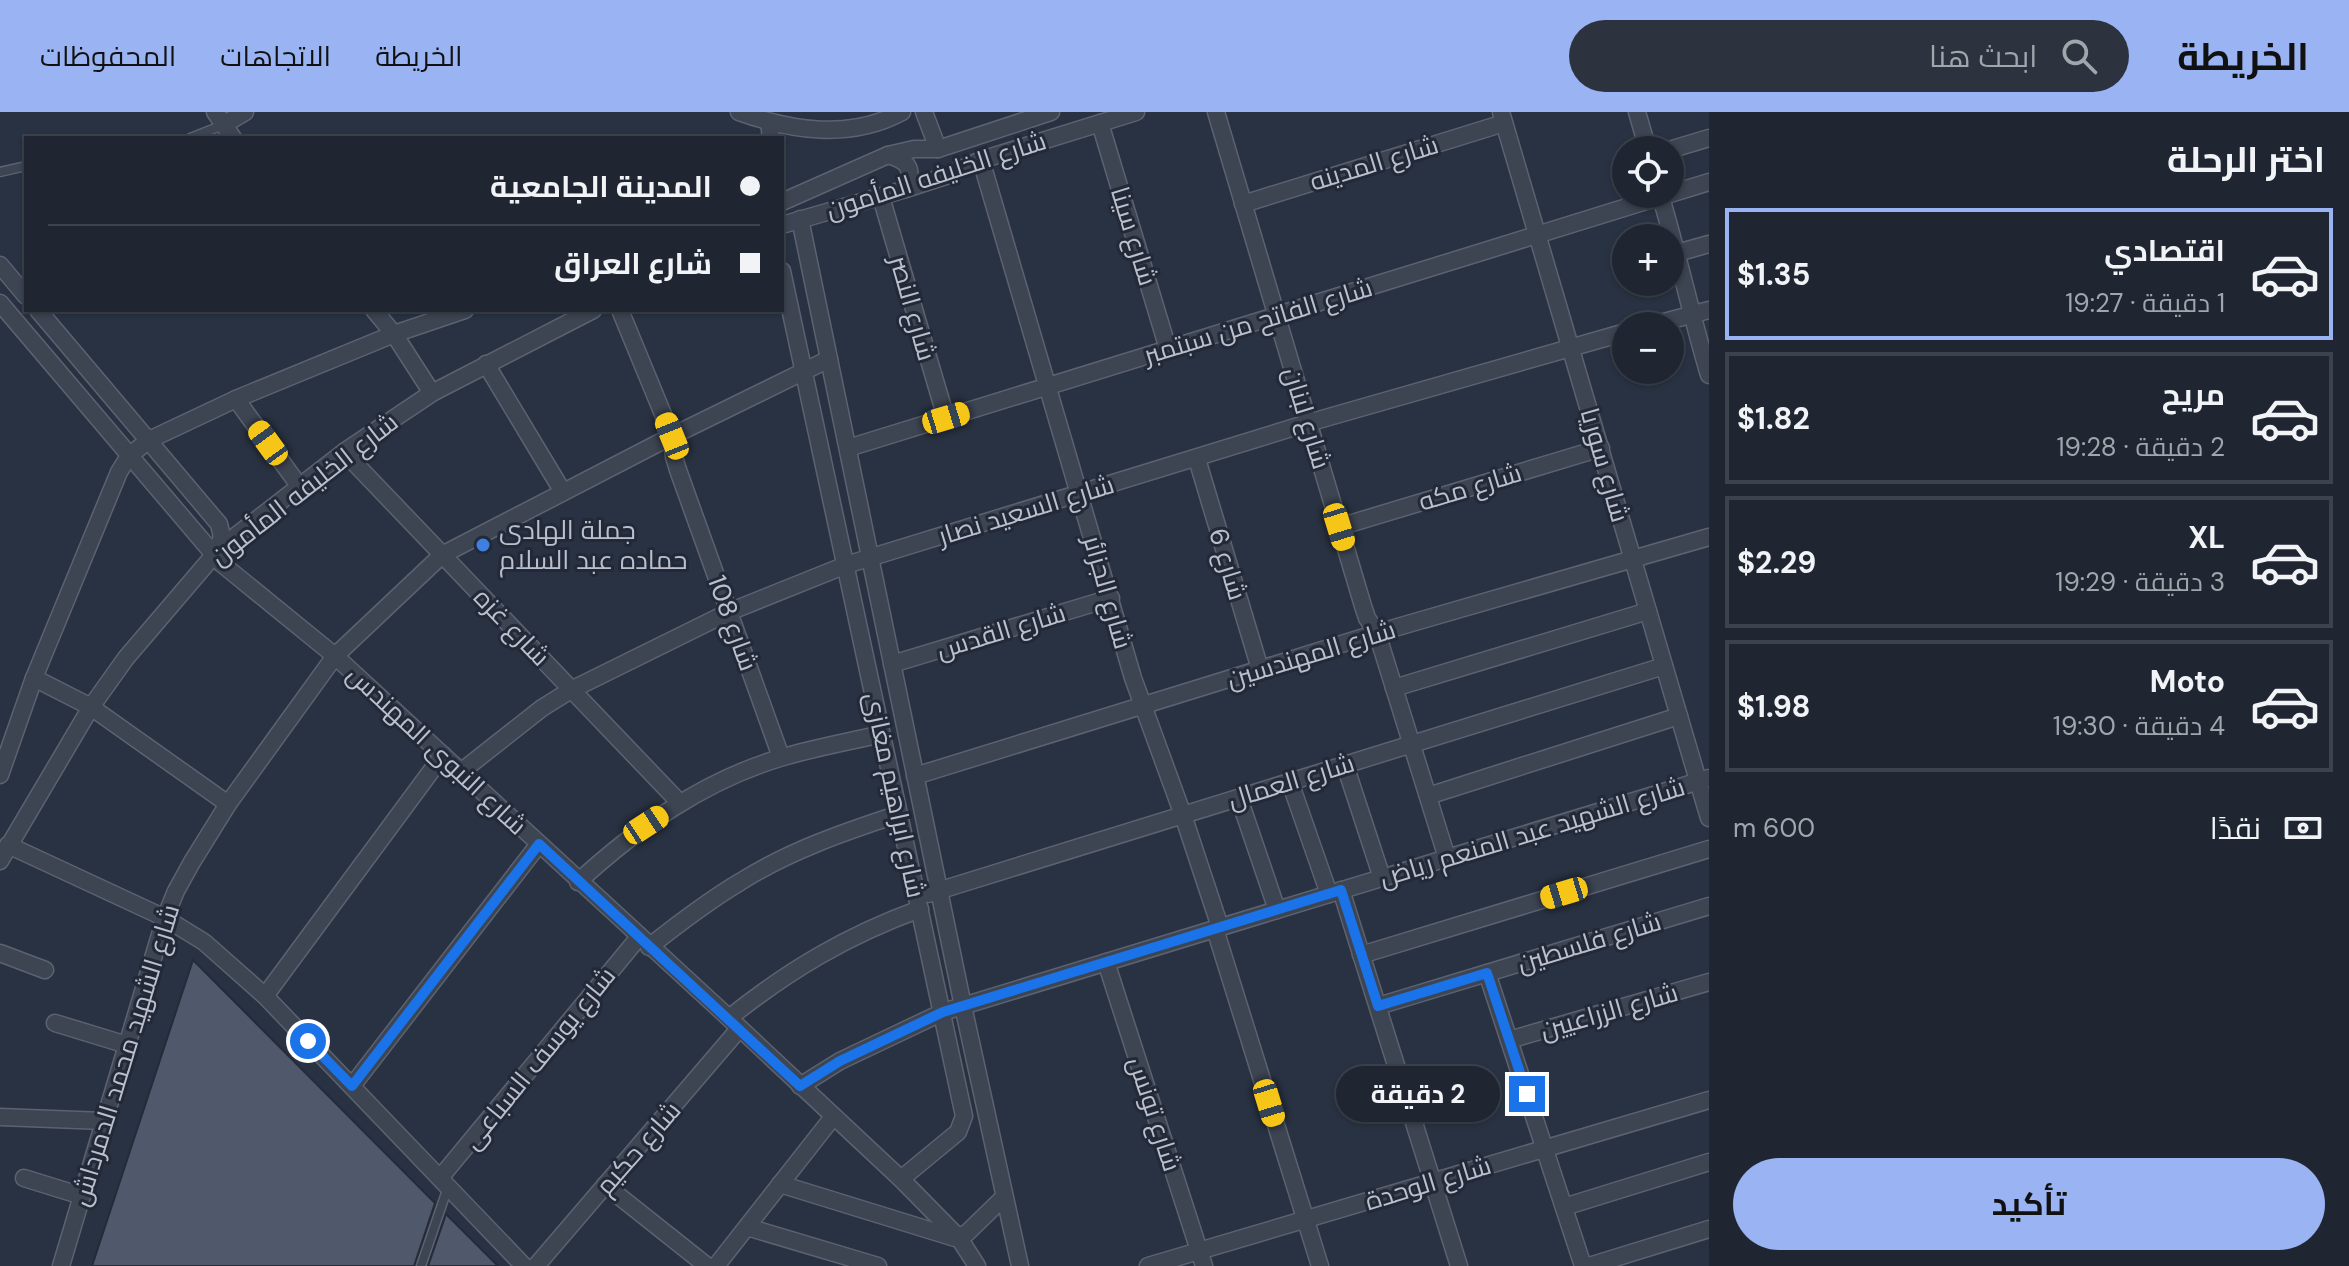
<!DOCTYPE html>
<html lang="ar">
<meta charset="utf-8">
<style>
:root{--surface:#1f2632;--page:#2c323e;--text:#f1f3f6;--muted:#a1a5ac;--line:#3c434d;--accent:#99b3f3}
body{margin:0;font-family:"DM Sans",Cairo,sans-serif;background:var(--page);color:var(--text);direction:rtl;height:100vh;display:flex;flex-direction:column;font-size:30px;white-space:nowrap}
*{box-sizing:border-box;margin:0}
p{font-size:26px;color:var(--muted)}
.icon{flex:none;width:44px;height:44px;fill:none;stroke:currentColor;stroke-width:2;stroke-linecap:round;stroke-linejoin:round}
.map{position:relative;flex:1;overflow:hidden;direction:ltr}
.sheet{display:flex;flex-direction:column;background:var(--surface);width:640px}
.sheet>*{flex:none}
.banner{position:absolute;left:24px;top:24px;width:760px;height:176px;border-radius:0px;box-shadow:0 2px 6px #0004,0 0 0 2px var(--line);direction:rtl;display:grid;align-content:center;height:176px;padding:0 24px;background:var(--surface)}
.fabs{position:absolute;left:1612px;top:24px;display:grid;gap:16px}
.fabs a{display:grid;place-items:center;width:72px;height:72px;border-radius:50%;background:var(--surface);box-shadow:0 2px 6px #0004,0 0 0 2px var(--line);font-size:40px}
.end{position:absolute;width:36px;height:36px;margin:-18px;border:10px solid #1a73e8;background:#fff;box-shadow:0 0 0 4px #fff}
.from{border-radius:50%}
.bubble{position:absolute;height:56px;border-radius:28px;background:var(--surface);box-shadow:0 2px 6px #0004,0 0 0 2px var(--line);font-size:26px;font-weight:700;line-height:56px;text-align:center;direction:rtl}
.car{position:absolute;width:24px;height:48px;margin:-24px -12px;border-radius:10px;box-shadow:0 0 6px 2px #0007;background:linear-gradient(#f5c518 24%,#345 0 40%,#f5c518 0 76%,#345 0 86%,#f5c518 0)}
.banner b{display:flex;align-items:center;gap:28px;height:76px;font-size:30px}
.banner b+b{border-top:2px solid var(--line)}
.banner i{width:20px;height:20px;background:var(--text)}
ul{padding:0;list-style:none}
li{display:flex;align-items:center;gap:24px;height:132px;margin:0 16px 12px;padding:0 8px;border:4px solid var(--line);border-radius:0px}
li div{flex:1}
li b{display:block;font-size:30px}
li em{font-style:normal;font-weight:700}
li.on{border-color:var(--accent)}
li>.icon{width:72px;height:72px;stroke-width:1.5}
h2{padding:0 24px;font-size:36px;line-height:96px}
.pay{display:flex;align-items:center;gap:20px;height:88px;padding:0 24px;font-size:30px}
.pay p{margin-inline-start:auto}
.action{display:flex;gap:16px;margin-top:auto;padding:16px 24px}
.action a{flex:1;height:92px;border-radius:48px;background:var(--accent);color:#111;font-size:32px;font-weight:700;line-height:92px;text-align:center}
header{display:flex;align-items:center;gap:48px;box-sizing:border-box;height:112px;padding:0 40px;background:var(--accent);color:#111}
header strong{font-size:38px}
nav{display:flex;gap:44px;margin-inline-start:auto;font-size:28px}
.search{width:560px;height:72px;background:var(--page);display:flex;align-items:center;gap:20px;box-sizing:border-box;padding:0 28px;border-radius:44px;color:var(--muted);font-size:30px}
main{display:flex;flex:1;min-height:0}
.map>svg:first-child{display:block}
</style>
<header>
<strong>الخريطة</strong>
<div class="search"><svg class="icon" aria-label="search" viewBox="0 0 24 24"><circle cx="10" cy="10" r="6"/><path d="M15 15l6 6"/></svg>ابحث هنا</div>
<nav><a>الخريطة</a><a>الاتجاهات</a><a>المحفوظات</a></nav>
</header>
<main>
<section class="sheet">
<h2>اختر الرحلة</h2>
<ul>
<li class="on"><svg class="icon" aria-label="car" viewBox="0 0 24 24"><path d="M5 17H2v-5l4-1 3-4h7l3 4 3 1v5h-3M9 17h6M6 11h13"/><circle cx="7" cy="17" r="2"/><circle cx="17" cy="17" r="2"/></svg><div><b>اقتصادي</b><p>1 دقيقة · 19:27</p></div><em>$1.35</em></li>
<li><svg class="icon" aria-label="car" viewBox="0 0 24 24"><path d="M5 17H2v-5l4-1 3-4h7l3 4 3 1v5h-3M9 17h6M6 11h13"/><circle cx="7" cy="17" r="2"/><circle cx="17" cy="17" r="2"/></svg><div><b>مريح</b><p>2 دقيقة · 19:28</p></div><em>$1.82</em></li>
<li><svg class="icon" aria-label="car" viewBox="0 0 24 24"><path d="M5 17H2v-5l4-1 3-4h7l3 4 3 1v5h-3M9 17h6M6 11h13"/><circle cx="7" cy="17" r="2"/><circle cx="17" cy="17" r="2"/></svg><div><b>XL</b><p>3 دقيقة · 19:29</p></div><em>$2.29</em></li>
<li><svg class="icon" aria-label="car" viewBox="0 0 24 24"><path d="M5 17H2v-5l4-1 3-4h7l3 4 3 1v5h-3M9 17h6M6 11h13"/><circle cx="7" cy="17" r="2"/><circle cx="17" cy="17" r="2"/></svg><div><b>Moto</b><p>4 دقيقة · 19:30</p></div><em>$1.98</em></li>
</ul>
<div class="pay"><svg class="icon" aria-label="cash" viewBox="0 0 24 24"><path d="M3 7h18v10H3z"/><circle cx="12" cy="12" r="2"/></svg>نقدًا<p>600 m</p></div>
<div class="action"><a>تأكيد</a></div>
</section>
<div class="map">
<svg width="1709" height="1154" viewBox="0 0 1709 1154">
<rect width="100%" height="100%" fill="#293242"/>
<!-- building -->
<g fill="#50586b" stroke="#242b3a" stroke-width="2">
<path d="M193,848l242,243 -21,63h-322z"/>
<path d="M446,1102l52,52h-70z"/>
</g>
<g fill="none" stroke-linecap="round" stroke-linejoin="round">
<defs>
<g id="lane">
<path d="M190,26l33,-13"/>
<path d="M0,60l26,-6"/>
<path d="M421,1154l27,-79"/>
</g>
<g id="street">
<path d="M215,0l18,26"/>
<path d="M739,0c53,19 111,28 163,0"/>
<path d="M924,0l14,37"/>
<path d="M1216,0l147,494 4,12 10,15 70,225"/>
<path d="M1501,0l208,706"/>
<path d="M1637,0l11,38"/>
<path d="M769,10l2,16"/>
<path d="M1100,11l68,226"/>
<path d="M223,13l22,-13"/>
<path d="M1669,38l40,-12"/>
<path d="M888,43c21,6 26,14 18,34"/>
<path d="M981,48l152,518 50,137 37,112"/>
<path d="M1660,82c18,60 31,121 49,181"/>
<path d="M1670,82l39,-12"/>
<path d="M881,85l65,221"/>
<path d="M782,90l106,-47 26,-6h24l113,-37"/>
<path d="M1243,92l261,-81"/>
<path d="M800,107l163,787 57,260"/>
<path d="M782,113l124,-36 40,-13 35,-16 155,-48"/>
<path d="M1677,141l32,-9"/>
<path d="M0,153l26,31"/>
<path d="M782,159l182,845 -6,16 -57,47"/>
<path d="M0,191l222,261 113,92 394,362 172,161 58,59 18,28"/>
<path d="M38,198l181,214 3,13 -7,17"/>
<path d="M374,198l20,24 38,59"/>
<path d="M620,198l52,126 2,21 4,13 103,287"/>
<path d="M1649,214l60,-16"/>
<path d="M486,252l77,128"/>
<path d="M236,287l64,88"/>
<path d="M848,336l821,-254"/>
<path d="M344,340l336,351"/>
<path d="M1197,347l63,210"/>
<path d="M1339,415l262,-79"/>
<path d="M892,552l219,-66"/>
<path d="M34,566l57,29 137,97"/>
<path d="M1394,576l254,-77"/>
<path d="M1345,653l37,113"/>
<path d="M462,659l80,-63 29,-18 158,-78 117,-47 462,-142 318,-91"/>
<path d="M0,663l34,-97 85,-206 10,-16 20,-16 87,-41 158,-65 71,-24"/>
<path d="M915,664l462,-143 332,-96"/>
<path d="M1290,670l39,112"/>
<path d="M1428,684l251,-80"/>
<path d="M1239,686l38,112"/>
<path d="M8,733l157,73 39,24 61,54 259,270"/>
<path d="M0,749l91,-154 35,-49 88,-103 19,-17 111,-86 88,-59 161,-83"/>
<path d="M578,770c59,-54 125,-101 202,-124 33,-10 68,-16 101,-24"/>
<path d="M1341,778l118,376"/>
<path d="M928,782l736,-228"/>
<path d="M1215,817l105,337"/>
<path d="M649,835c29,-23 59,-46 91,-65 49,-31 104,-50 159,-68"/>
<path d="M0,841l45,17"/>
<path d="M1361,843l348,-106"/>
<path d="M1106,850l98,304"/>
<path d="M1487,861l96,293"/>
<path d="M265,884l178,-241"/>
<path d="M1378,894l331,-100"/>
<path d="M729,906c60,-48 119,-83 191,-109"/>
<path d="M55,911l72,22"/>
<path d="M1509,928l200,-58"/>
<path d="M352,974l187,-242"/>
<path d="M800,974l40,-25 103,-49 766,-234"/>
<path d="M0,1005l104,4"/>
<path d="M24,1066l58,18"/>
<path d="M440,1066l199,-241"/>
<path d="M780,1072l175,54 12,-5 37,-36"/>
<path d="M605,1073l102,81"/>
<path d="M1564,1095l145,-45"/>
<path d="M747,1115l131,39"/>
<path d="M61,1154l104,-348 11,-27 16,-29 36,-58 107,-148 107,-101 230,-119 157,-77"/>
<path d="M536,1154l203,-237"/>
<path d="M716,1154l117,-149"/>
<path d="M1148,1154l561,-166"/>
<path d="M1589,1154l120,-37"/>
</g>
</defs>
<!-- lane casing -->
<use href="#lane" stroke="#5c6270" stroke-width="11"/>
<!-- street casing -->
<use href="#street" stroke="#5c6270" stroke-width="19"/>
<!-- lane -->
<use href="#lane" stroke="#3d4452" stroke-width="8"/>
<!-- street -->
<use href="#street" stroke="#3d4452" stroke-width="16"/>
</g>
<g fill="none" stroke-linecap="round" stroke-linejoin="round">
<!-- route -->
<path stroke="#1a73e8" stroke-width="10" d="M308,929l44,45 187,-242 261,242 40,-25 103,-49 398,-122 37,116 109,-33 40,121"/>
</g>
<!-- markers -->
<circle fill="#3f7fe0" stroke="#222938" stroke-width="3" cx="483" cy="433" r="8"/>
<g text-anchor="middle" stroke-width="6" stroke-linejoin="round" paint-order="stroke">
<!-- street labels -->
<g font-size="26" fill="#bbc0cc" stroke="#222938">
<text transform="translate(1374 51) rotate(-17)" y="9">شارع المدينه</text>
<text transform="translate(936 63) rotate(-18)" y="9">شارع الخليفه المأمون</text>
<text transform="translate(1134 124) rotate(73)" y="9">شارع سينا</text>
<text transform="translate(913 196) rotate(74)" y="9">شارع النصر</text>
<text transform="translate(1258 209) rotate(-17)" y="9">شارع الفاتح من سبتمبر</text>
<text transform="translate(1307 306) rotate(73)" y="9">شارع لبنان</text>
<text transform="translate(1605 353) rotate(74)" y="9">شارع سوريا</text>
<text transform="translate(1470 375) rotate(-17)" y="9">شارع مكه</text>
<text transform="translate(304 377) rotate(-38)" y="9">شارع الخليفه المأمون</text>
<text transform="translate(1026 398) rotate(-17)" y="9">شارع السعيد نصار</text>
<text transform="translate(1228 452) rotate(73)" y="9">شارع 6</text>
<text transform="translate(1108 480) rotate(74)" y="9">شارع الجزائر</text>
<text transform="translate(733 511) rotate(70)" y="9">شارع 108</text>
<text transform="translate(512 515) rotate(46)" y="9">شارع غزه</text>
<text transform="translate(1001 519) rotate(-17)" y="9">شارع القدس</text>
<text transform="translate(1311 542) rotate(-17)" y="9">شارع المهندسين</text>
<text transform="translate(437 638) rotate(43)" y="9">شارع النبوى المهندس</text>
<text transform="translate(1291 669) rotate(-17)" y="9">شارع العمال</text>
<text transform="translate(895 683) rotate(78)" y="9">شارع ابراهيم مغازى</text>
<text transform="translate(1532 720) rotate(-17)" y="9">شارع الشهيد عبد المنعم رياض</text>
<text transform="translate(1589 830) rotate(-17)" y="9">شارع فلسطين</text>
<text transform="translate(1609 899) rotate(-16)" y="9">شارع الزراعيين</text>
<text transform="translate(125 943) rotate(-73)" y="9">شارع الشهيد محمد الدمرداش</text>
<text transform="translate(539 946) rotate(-51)" y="9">شارع يوسف السباعى</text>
<text transform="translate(1155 1002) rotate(72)" y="9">شارع تونس</text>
<text transform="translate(638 1036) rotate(-49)" y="9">شارع حكيم</text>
<text transform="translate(1428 1071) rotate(-17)" y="9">شارع الوحدة</text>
</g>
<!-- poi labels -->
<g font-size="26" fill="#bbc0cc" stroke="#222938" text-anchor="start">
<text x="499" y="427">جملة الهادى<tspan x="499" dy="30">حماده عبد السلام</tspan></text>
</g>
</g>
</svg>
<div class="fabs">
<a><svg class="icon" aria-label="locate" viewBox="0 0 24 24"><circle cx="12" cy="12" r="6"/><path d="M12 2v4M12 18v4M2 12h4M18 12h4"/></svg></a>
<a>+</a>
<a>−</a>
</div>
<i class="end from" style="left:308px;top:929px"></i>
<i class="end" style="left:1527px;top:982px"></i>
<div class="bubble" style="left:1336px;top:954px;width:164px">2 دقيقة</div>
<i class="car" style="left:946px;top:306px;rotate:73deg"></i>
<i class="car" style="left:672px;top:324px;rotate:338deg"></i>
<i class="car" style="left:268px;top:331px;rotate:324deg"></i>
<i class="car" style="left:1339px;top:415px;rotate:163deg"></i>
<i class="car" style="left:646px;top:713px;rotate:57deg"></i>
<i class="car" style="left:1564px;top:781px;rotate:253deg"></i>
<i class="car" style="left:1269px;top:991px;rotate:163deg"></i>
<div class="banner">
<b><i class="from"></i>المدينة الجامعية</b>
<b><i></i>شارع العراق</b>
</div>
</div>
</main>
